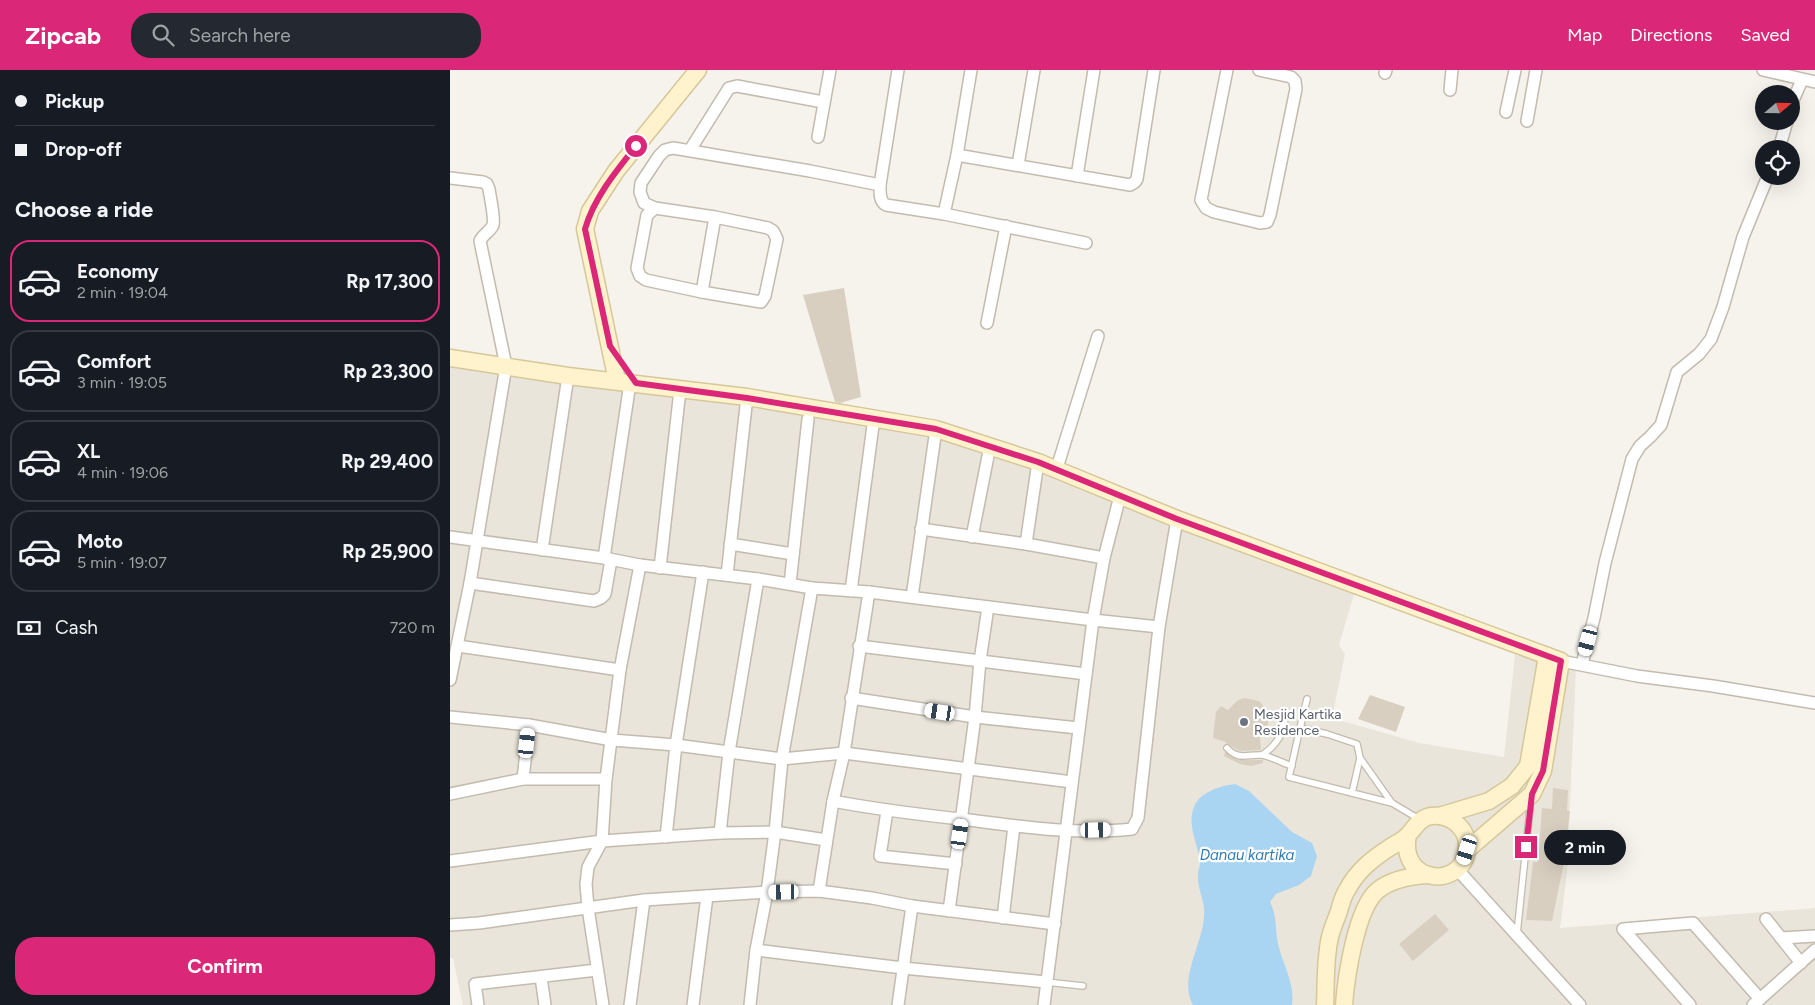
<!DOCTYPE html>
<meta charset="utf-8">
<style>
:root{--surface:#171b24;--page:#242831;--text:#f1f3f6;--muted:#9ea1a6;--line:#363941;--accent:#db2777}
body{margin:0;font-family:Figtree,sans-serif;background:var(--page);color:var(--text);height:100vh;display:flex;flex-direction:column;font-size:19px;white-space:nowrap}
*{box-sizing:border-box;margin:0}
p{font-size:16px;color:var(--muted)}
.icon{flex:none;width:28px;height:28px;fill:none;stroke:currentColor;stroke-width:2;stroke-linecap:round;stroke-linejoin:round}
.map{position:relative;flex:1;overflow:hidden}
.panel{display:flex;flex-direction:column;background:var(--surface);width:450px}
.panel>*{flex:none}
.guide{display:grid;align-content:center;height:110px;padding:0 15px;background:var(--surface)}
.needle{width:32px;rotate:70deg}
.buttons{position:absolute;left:1305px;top:15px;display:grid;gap:10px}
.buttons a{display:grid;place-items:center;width:45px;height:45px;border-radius:50%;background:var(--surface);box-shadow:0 5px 20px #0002;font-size:25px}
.end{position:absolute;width:22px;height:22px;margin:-11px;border:6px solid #db2777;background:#fff;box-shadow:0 0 0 2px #fff}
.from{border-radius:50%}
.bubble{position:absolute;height:35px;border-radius:18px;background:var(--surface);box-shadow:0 5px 20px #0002;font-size:16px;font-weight:700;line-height:35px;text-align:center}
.car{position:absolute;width:15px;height:30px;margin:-15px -8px;border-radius:6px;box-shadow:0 0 4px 1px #0007;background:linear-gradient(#fff 24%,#345 0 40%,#fff 0 76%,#345 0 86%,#fff 0)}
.guide b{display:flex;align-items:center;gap:18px;height:48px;font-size:19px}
.guide b+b{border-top:1px solid var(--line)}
.guide i{width:12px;height:12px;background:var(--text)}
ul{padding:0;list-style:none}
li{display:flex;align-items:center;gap:15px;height:82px;margin:0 10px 8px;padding:0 5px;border:2px solid var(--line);border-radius:20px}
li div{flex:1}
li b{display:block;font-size:19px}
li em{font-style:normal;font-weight:700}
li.on{border-color:var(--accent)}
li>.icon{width:45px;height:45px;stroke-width:1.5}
h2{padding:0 15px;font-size:22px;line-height:60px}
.pay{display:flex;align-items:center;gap:12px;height:55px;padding:0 15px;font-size:19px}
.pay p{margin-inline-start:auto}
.primary-button{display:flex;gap:10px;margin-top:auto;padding:10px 15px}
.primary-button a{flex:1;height:58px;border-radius:20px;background:var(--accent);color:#fff;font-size:20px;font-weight:700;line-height:58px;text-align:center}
header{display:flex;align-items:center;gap:30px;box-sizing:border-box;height:70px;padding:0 25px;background:var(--accent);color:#fff}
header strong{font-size:24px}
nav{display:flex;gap:28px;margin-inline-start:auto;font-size:18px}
.search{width:350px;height:45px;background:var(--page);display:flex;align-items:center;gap:12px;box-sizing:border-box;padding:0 18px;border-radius:20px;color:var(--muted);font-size:19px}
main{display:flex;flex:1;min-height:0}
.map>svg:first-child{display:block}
</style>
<header>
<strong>Zipcab</strong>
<div class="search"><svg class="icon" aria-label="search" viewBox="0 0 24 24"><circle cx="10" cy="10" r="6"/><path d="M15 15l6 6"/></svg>Search here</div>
<nav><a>Map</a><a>Directions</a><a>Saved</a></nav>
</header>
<main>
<section class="panel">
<div class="guide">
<b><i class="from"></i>Pickup</b>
<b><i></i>Drop-off</b>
</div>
<h2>Choose a ride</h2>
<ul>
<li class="on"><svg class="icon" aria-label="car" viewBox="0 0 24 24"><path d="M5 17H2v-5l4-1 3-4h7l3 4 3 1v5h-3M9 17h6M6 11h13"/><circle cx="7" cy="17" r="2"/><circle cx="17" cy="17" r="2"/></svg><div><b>Economy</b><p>2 min · 19:04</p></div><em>Rp 17,300</em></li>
<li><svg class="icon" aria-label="car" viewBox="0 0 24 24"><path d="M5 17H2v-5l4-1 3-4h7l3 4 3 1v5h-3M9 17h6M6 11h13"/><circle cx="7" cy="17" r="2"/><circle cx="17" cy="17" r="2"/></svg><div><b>Comfort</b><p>3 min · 19:05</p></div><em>Rp 23,300</em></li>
<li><svg class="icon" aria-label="car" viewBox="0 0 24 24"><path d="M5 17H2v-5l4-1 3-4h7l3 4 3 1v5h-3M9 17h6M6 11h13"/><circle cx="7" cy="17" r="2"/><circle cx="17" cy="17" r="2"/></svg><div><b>XL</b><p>4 min · 19:06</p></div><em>Rp 29,400</em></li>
<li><svg class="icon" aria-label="car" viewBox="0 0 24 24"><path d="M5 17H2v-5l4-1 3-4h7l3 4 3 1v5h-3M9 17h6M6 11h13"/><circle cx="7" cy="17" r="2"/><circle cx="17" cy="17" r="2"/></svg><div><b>Moto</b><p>5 min · 19:07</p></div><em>Rp 25,900</em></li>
</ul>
<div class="pay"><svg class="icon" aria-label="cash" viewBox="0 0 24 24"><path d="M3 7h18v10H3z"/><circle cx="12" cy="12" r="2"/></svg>Cash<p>720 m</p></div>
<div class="primary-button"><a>Confirm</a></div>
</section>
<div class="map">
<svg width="1365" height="935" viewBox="0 0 1365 935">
<rect width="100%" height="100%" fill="#f6f3ec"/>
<!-- residential -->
<path fill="#eae5da" d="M0,292l361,54 129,23 74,21 340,134 -15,51 6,9 -13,64 87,25 85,14 11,-102 61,13 -9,205 -7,55 255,-20v97h-1352l-10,-47h-3z"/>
<!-- water -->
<path fill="#a9d4f2" d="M785,714l14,7 43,41 20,11 5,13 -6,20 -12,9 -23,9 -6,8c7,13 5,27 8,42 5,21 17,39 14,61h-99c-16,-28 14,-66 11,-97 -1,-11 -7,-22 -6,-33 0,-6 3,-10 2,-15 -3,-17 -13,-36 -6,-53 6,-15 26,-21 41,-23z"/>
<!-- building -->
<g fill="#d8cfc1">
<path d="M394,218l17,109 -21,6 -5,-1 -32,-107z"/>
<path d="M920,625l35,12 -9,25 -38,-13z"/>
<path d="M795,628l14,3 9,11v14l-8,12 1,12 -21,1 -14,-8v-1l-13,-4 3,-26 5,-6 7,4 10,-10z"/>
<path d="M775,682l13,8h25v3l-12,3 -11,-2 -16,-8z"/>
<path d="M1103,718l15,2 -1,21h3l-7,56 -11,54 -26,-1 7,-58h5l4,-54 10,1z"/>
<path d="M985,844l14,16 -36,31 -14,-17z"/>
</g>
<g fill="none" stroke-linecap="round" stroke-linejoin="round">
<defs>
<g id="lane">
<path d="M850,658l7,-29"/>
<path d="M777,678c12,13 20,6 34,7 10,1 21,8 31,11"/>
<path d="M812,685c14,-9 22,-21 23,-38"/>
<path d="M902,723l8,-35"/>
<path d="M942,733l-103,-26 11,-49 27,6 30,10 3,14 32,45 27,16"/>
<path d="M1067,864l14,-135"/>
<path d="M596,912l37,4"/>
</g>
<g id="street">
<path d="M777,0l-26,130 5,8 8,4 46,11 7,-1 3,-7 26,-126 -1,-8 -4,-4 -32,-7"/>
<path d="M1313,0l52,12"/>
<path d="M935,3l1,-3"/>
<path d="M1000,20l2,-20"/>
<path d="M1341,35l11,-25"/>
<path d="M1056,42l9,-42"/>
<path d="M1077,51l9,-51"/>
<path d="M368,67l12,-67"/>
<path d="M1329,79l8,-28"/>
<path d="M240,80l39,-62 8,-2 86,16"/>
<path d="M507,85l173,30 5,-3 2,-3 17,-109"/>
<path d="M568,95l16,-95"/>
<path d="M627,106l17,-106"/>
<path d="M0,108l33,4 4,2 2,5c1,8 6,29 4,36 -3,7 -10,9 -13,16l26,125 -36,217 -20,97"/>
<path d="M430,115l18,-115"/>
<path d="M205,138l60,9 53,11 5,3 4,8 -12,57 -4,6 -59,-10 13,-75"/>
<path d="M494,144l13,-59 14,-85"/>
<path d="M252,222l-56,-12 -6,-4 -3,-8 10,-53 8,-7 -11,-5 -4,-11 1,-9 18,-27 6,-6 8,-2 137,23 70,14c0,7 -1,16 6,20l58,9 142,29"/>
<path d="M537,253l19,-97"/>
<path d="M606,401l42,-135"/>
<path d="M471,459l105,15 78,14"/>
<path d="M0,467l154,21 36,7 118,14 54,9 57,4 224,28 66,7"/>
<path d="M522,467l18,-91"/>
<path d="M280,474l63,10"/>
<path d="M576,474l12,-82"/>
<path d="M92,480l26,-174"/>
<path d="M154,488l26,-175"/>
<path d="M210,498l20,-178"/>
<path d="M277,505l20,-178"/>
<path d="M20,513l124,18 7,-3 4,-4 6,-34"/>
<path d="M340,514l18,-165"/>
<path d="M401,521l23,-173"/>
<path d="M462,527l24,-168"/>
<path d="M8,576l162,24"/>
<path d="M409,576l227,28"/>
<path d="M1111,591l76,15 76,10 102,17"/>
<path d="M1132,594l12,-46 11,-55 27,-104 8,-13 10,-9 11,-12 16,-53 22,-18 12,-15 12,-32 20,-70 25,-61"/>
<path d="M401,628l124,19 103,11"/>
<path d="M0,647l79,8 83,15 64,5 106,14 62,-6 228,29"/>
<path d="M73,709l6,-54"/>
<path d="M0,724l73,-15h83"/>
<path d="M383,731c46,9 90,14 136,19 54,7 109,15 163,9l6,-11 21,-191 18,-108"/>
<path d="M437,741l-7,45 76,8"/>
<path d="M270,763l9,-81 29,-173"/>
<path d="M216,767l10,-92 27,-173"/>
<path d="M0,791l152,-20 118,-8 55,-1 51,8"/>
<path d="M1007,799l123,136"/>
<path d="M369,821l14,-90 11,-48 25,-161"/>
<path d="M499,841l26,-194 5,-56 8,-54"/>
<path d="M553,848l11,-92"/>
<path d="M1316,849l35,44"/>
<path d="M0,855l29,-2 165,-23 123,-8 52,-1 53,7 40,8 143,18"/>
<path d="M1331,868l34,-2"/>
<path d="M306,880l147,18 143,14"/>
<path d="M91,907l4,28"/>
<path d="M1310,929l55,-49"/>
<path d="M28,935l-3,-21 122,-14"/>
<path d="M153,935l-15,-97 -2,-24 2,-17 14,-26 4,-62 14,-109 20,-105"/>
<path d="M180,935l14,-105"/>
<path d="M243,935l14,-109"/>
<path d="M300,935l6,-55 11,-58 8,-60 7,-73 30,-171"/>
<path d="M448,935l14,-99"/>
<path d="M594,935l49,-385 11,-62 16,-62"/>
<path d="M1240,935l-67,-76 70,-6 67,76 -7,6"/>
</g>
<g id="secondary">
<path d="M0,288l118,18 179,21 189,32 102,33 139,57 384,142 -18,110 -11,23 -65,56"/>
<path d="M167,311l-32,-152 5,-18 26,-40 82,-101"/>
<path d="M989,746l50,-15 23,-15 16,-20 19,-110"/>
<path d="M875,935c1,-22 0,-47 5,-68 2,-9 6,-17 9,-26 2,-7 4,-15 8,-21 10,-19 25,-31 42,-42 6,-4 15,-8 19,-13 7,-7 9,-14 19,-18 11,-3 24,0 32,9 6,6 9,15 8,24 -5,40 -69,34 -59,-15"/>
<path d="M894,935c2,-27 12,-96 33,-114 14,-12 33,-15 51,-16"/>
</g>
</defs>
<!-- lane casing -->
<use href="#lane" stroke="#c2bbae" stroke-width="8"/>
<!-- street casing -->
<use href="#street" stroke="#c2bbae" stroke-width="14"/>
<!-- secondary casing -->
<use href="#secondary" stroke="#d6c79b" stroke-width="19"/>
<!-- lane -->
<use href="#lane" stroke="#fff" stroke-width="5.5"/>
<!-- street -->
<use href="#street" stroke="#fff" stroke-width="11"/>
<!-- secondary -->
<use href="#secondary" stroke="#fff3cd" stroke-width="16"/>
</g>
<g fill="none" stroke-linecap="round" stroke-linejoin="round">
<!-- route -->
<path stroke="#db2777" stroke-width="6" d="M186,76c-20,25 -42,52 -51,83l25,117 26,37 111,15 189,31 102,33 139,57 384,142 -18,110 -11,23 -6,53"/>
</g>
<!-- markers -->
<circle fill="#6b7280" stroke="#fff" stroke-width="2" cx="794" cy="652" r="5"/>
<g text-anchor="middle" stroke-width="4.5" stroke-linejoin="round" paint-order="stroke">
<!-- worship labels -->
<g font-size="14" fill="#5b616d" stroke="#fff" text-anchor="start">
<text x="804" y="649">Mesjid Kartika<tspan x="804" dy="16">Residence</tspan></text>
</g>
<!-- water labels -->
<g font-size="15" font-style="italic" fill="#2e7ab2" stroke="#fff">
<text x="797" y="790">Danau kartika</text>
</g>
</g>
</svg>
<div class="buttons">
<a><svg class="needle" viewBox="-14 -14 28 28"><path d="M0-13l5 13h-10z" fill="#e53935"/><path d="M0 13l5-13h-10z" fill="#9ea1a6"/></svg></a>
<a><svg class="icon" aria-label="locate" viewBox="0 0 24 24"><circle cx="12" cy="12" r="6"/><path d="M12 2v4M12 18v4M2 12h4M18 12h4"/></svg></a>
</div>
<i class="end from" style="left:186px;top:76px"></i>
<i class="end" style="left:1076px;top:777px"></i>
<div class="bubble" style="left:1094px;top:760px;width:82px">2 min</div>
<i class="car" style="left:1138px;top:571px;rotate:195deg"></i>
<i class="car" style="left:490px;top:642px;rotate:279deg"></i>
<i class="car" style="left:77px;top:673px;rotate:6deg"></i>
<i class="car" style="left:646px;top:760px;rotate:89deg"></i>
<i class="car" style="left:510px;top:764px;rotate:8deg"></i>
<i class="car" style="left:1017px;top:780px;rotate:198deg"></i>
<i class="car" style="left:334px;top:822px;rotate:269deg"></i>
</div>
</main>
